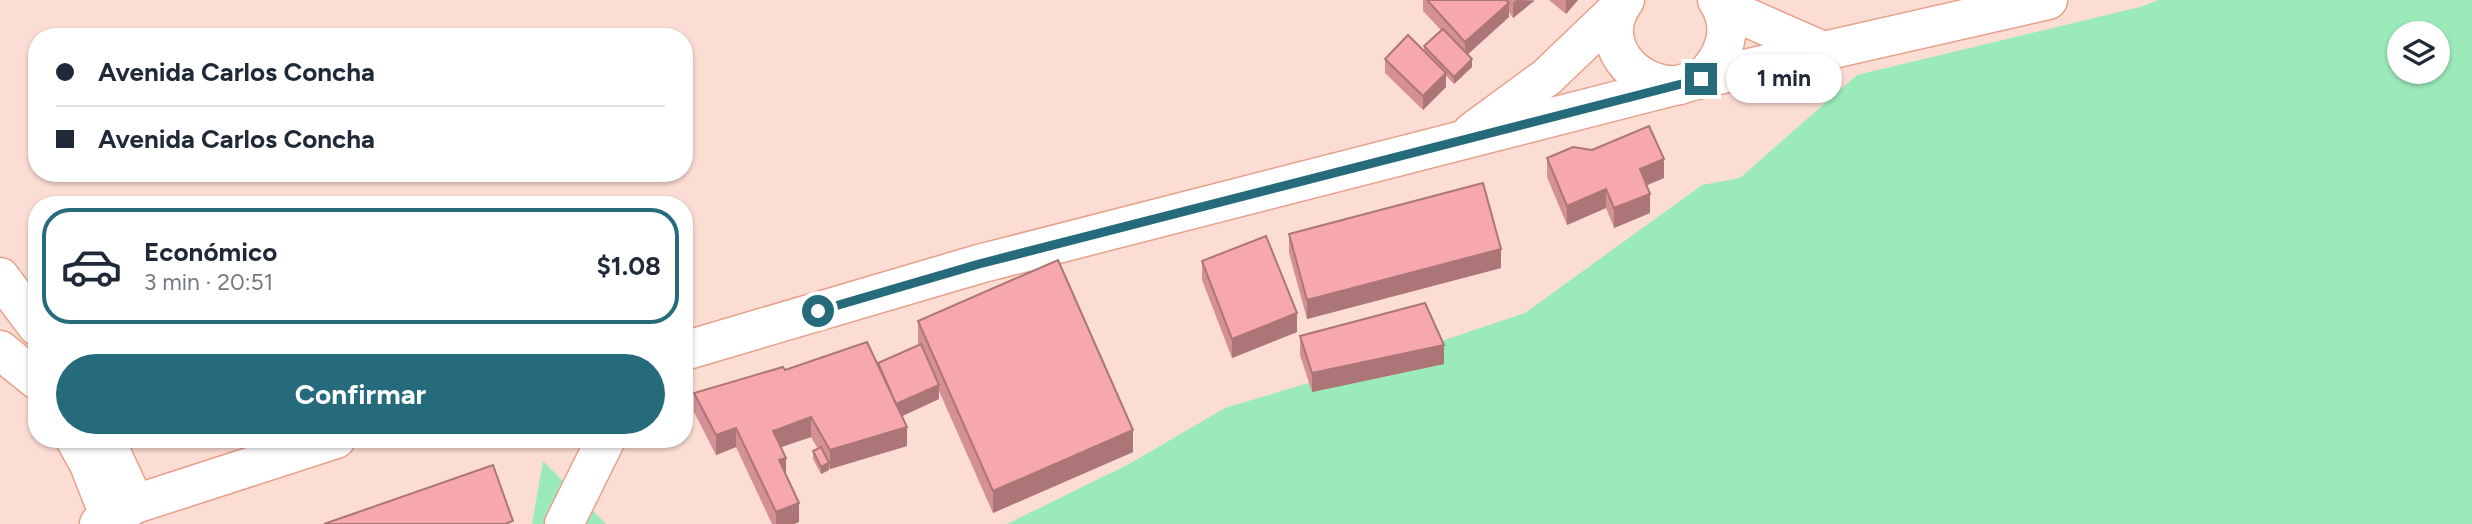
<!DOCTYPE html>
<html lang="es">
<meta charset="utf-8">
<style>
:root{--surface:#fff;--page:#f2f2f3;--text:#1f2937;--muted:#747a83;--line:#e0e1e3;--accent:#266b7b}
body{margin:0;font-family:Figtree,sans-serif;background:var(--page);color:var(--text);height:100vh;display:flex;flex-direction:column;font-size:26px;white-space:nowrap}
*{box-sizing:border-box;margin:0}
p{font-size:23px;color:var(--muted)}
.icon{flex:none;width:38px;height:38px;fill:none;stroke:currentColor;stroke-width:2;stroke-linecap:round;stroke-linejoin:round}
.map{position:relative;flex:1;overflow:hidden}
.sheet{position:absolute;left:28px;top:196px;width:665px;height:252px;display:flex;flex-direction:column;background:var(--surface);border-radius:28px;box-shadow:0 2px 5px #0004}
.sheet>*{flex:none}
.banner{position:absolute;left:28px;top:28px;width:665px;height:154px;border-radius:28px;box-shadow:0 2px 5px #0004;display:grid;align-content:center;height:154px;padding:0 28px;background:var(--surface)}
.tools{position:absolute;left:2387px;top:21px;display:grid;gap:14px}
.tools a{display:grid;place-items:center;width:63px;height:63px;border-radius:50%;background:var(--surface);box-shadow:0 2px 5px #0004;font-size:35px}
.end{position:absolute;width:32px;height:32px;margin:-16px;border:9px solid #266b7b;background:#fff;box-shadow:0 0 0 4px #fff}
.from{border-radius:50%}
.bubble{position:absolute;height:49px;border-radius:24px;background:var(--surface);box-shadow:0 2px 5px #0004;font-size:23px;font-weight:700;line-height:49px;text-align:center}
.banner b{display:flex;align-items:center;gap:24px;height:66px;font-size:26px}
.banner b+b{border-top:2px solid var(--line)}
.banner i{width:18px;height:18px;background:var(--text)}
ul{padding:12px 0 0;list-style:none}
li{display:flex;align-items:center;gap:21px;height:116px;margin:0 14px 10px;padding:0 14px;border:4px solid transparent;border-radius:28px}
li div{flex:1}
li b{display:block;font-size:26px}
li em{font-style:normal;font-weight:700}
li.selected{border-color:var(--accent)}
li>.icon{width:63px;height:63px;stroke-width:1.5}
.button{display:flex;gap:14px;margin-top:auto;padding:14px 28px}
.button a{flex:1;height:80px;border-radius:42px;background:var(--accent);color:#fff;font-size:28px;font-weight:700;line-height:80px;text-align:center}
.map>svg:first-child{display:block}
</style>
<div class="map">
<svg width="2472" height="524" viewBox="0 0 2472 524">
<rect width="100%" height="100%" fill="#fcddd4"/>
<!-- green -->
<g fill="#9bebba" fill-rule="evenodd">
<path d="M2159,0h313v524h-1465l122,-60 96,-56 160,-48 140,-47 177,-128 38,-7 117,-103 283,-68zM2399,33h39v39h-39z"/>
<path d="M543,461l63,63h-74z"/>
</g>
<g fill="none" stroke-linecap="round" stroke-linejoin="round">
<defs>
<g id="minor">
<path d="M1625,0c-31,42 9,89 55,85"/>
<path d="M1721,6l102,45"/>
<path d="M1701,79c23,-20 35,-51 16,-79"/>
<path d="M1472,132l75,-55 73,-70"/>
<path d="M0,277l37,49"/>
<path d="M0,350l37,30"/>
<path d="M684,351l295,-87 722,-185 347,-79"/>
<path d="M75,439l14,25 21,54"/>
<path d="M105,439l30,65"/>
<path d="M99,524l36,-20 201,-65"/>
<path d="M564,524l42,-85"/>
</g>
</defs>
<!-- minor casing -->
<use href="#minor" stroke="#e9a08b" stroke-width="41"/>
<!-- minor -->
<use href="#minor" stroke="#fff" stroke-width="38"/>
</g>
<!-- wall -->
<g fill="#d49094">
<path d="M1423,0h111v1l-21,17 -4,-6v5l-42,37 5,13 -18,17 -8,-8v11l-23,23 -38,-37v-14l39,-8v-5l17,-16 -18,-19z"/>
<path d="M1549,0h29l-12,14z"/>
<path d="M1592,150l72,28 -17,7 3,28 -36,15 -8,-20 -39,17 -20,-48v-19z"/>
<path d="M1289,234l212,34 -194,51 -18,-66z"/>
<path d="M1202,261l95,71 -65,26 -30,-78z"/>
<path d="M918,321l215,131 -140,61 -54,-122v8l-37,17 5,30 -77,23 -1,-1v2l-8,4 -8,-15v-8l5,-2 -7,-12 -30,10 5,28 13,47 -5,2h-22l-36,-77 -20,8 -22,-43v-19l91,-23 93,-4v-3l41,-18 -1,-2z"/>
<path d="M1300,336l144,28 -132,28 -12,-37z"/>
</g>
<!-- shaded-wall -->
<g fill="#ac7678">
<path d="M1517,0l17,1 -21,17v-15z"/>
<path d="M1566,0h12l-12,14z"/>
<path d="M1509,3v14l-44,40v-15z"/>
<path d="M1472,59v8l-18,17v-7z"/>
<path d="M1446,73v14l-23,23v-14z"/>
<path d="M1664,159v19l-24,10v-19z"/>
<path d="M1606,189v19l-39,17v-19z"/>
<path d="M1650,194v19l-36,15v-20z"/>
<path d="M1501,249v19l-194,51v-19z"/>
<path d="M1297,313v19l-65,26v-19z"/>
<path d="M1444,345v19l-132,28v-19z"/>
<path d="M939,385v14l-43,20v-15z"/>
<path d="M811,417v20l-38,13v-19z"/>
<path d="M907,427v19l-77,23v-19z"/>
<path d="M736,428v19l-20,8v-20z"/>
<path d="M1133,430v22l-140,61v-22z"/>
<path d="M786,458v19l-7,-17z"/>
<path d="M829,463v7l-8,4v-7z"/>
<path d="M799,503v19l-5,2h-18v-12z"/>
</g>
<!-- building -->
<g fill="#f6a8ac" stroke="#ac7678" stroke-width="2">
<path d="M1427,0h79l3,3 -44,39z"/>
<path d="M1443,29l29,30 -18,18 -30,-31z"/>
<path d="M1408,35l38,38 -23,23 -38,-37z"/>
<path d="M1649,126l15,33 -24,10 10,25 -36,14 -8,-19 -39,17 -20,-48 26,-11 19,3z"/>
<path d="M1483,183l18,66 -194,51 -18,-66z"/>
<path d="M1266,236l31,77 -65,26 -30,-78z"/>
<path d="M1058,260l75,170 -140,61 -75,-170z"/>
<path d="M1425,303l19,42 -132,28 -12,-37z"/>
<path d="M867,342l40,85 -77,23 -19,-33 -38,14 13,27 -7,2 20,43 -23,9 -40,-84 -20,7 -22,-42 89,-26 2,3z"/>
<path d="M921,344l18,41 -43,19 -18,-41z"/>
<path d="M821,447l8,16 -8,4 -8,-16z"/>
<path d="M493,465l20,56 -8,3h-181z"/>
</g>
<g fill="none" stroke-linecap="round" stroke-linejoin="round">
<!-- route -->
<path stroke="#266b7b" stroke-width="9" d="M818,311l161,-47 722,-185"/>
</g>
</svg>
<div class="tools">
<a><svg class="icon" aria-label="layers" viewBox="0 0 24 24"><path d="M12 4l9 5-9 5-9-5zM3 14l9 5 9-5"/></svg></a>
</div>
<i class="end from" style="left:818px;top:311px"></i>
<i class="end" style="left:1701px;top:79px"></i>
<div class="bubble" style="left:1726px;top:54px;width:116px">1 min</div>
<div class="banner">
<b><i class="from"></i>Avenida Carlos Concha</b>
<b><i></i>Avenida Carlos Concha</b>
</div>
<section class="sheet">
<ul>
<li class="selected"><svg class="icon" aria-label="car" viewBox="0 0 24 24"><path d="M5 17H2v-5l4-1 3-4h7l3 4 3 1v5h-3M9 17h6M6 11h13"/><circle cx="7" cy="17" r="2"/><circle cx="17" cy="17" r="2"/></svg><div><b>Económico</b><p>3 min · 20:51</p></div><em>$1.08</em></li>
</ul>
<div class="button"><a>Confirmar</a></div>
</section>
</div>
